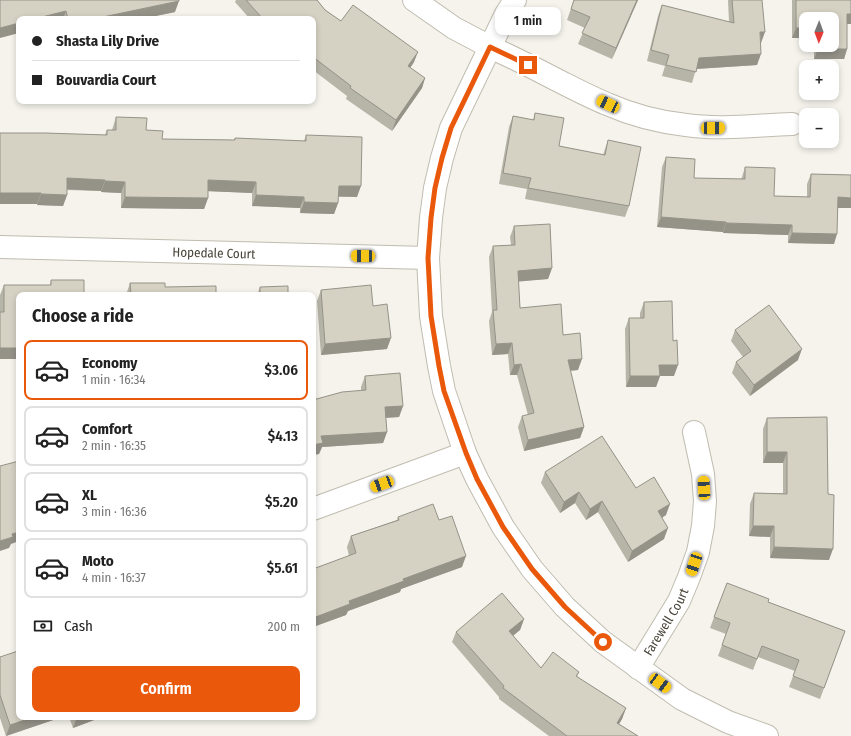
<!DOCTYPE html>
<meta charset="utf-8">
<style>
:root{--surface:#fff;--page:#f6f6f6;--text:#222;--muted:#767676;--line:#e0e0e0;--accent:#ea580c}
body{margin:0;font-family:"Fira Sans Condensed",sans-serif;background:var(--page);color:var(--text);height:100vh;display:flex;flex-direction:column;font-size:15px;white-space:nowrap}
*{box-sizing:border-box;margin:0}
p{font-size:13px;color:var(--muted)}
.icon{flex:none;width:22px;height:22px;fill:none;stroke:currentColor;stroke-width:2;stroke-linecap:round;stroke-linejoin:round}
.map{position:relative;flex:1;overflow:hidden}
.side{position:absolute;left:16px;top:292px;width:300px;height:428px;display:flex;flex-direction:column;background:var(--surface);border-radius:8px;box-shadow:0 2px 6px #0003}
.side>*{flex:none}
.banner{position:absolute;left:16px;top:16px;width:300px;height:88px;border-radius:8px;box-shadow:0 2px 6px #0003;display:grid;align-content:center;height:88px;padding:0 16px;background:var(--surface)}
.needle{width:26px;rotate:181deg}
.controls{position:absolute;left:799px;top:12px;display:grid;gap:8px}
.controls a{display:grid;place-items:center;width:40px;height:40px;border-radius:8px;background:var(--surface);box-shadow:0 2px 6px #0003;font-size:20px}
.end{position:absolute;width:18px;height:18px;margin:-9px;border:5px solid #ea580c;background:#fff;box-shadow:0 0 0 2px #fff}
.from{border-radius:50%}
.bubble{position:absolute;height:28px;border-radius:8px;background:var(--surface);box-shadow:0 2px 6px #0003;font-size:13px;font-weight:600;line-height:28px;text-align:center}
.car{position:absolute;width:12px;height:24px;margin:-12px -6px;border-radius:5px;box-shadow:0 0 3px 1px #0007;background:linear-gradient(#f5c518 24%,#345 0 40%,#f5c518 0 76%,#345 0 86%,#f5c518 0)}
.banner b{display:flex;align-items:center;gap:14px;height:38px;font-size:15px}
.banner b+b{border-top:1px solid var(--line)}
.banner i{width:10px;height:10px;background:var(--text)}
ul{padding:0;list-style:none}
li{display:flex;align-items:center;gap:12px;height:60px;margin:0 8px 6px;padding:0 8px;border:2px solid var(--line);border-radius:8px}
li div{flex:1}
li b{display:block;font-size:15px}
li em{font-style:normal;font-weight:600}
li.current{border-color:var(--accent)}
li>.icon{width:36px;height:36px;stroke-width:1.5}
h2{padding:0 16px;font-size:18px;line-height:48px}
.pay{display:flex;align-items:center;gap:10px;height:44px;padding:0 16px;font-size:15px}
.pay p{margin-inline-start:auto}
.action{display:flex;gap:8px;margin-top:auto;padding:8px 16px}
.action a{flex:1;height:46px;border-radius:8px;background:var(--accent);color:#fff;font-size:16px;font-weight:600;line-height:46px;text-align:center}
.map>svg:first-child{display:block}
</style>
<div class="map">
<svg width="851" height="736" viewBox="0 0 851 736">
<rect width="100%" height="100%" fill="#f5f3ec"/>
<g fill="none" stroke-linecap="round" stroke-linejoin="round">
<defs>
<g id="minor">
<path d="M490,47c22,10 44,21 65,32 18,9 35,18 52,25 25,11 52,18 79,21 36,5 71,0 106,-1"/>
<path id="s1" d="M0,247l428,11"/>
<path d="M313,509l152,-56"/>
<path id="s2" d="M638,668l41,-67 10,-24 9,-25 5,-26 2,-25 -2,-27 -9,-42"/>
</g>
<g id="tertiary">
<path d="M414,0l40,28 36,19"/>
<path d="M515,0l-9,14 -55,114 -9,30 -7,30 -4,30 -3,40 3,58 8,50 5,25 21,62 12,26 26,48 29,42 33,38 38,35 79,57 46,23 39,14"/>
</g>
</defs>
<!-- minor casing -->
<use href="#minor" stroke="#c0bcaf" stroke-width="24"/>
<!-- tertiary casing -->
<use href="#tertiary" stroke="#c0bcaf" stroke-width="24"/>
<!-- minor -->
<use href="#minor" stroke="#fff" stroke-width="22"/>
<!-- tertiary -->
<use href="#tertiary" stroke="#fff" stroke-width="22"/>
</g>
<!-- wall -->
<g fill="#b7b4a8">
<path d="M0,0l175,12 -34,7h-122z"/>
<path d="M236,0h81l8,10 16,11 73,41 -4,6 15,10 -3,10 -30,43 -46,-32 1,-3 -34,-26v-51h-63l-15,-17z"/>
<path d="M574,0h64l-26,59 -34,-15 7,-16 -18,-8z"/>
<path d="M728,0h34l-2,43 -3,22 -61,4 -4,14 -30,-7 3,-10 -18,-5 11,-45 4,-11 67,17z"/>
<path d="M792,0h59v24h-4v25l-3,10h-30v-14h18v-26h-26v19h-14z"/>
<path d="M535,113l24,33 44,9 5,-15 21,66 -4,11 -100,-18 2,-10 -28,-5 10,-57 4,-11 20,4z"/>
<path d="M116,117l30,13 16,9 72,1 1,-2 69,3 2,-6 51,62h-19v6l-4,11 -34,-1v-5l-48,-2v-13l-44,-2v7l-4,11 -83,-1v-15l-20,-1v-1l-34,-1v5l-4,11 -26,-1v-1h-37v-71l105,2 2,-5h5z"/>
<path d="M666,157l28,21 47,1 1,-2 3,-10 29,29 33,1v-13l4,-10 40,1v33h-13l-4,36 -46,-1v-8l-65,-2v-1l-66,-5 5,-60z"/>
<path d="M514,226l38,42 -4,11 -30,2 2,27 43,27 15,35 -8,1 14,56 -4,11 -56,13 -6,-24 4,-11 6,-1 -11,-40h-7l-2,-21 -16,1 -3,-34 3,-9 -3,-55 4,-11 18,-1 -1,-8z"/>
<path d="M51,280h33l-84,79v-64l4,-10h46z"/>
<path d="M130,283l35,4 51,8h-90z"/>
<path d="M260,287l28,8h-31z"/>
<path d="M321,290l52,16 14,43 -66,6 -4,-54z"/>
<path d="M644,302l30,74h-14l-4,11h-30l-1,-58 4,-11h11v-5z"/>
<path d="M735,330l63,30 -48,36 -18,-23 4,-11 7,-5 -12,-16z"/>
<path d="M365,376l38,30 -4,11 -13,1 1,14 -4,11 -61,4 -3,7 -6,1v-55l48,-9v-4z"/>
<path d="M827,417l2,143 -59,-2v-21l-21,-1 1,-32 4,-11h29v-30h-20v-34l4,-11z"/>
<path d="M545,472l91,16 30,27 -4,3 2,21 -36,23 -30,-50 -12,8 -11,-17 -15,10 -19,-30z"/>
<path d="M398,517l41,3 23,47 -61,22 -1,3 -52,19 -2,4 -33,12v-58l36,-13 -2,-9 4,-11 46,-16z"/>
<path d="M727,583l41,19 77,29 -25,68 -31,-12 6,-16 -37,-14 -5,13 -35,-14 8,-22 -16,-6z"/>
<path d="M524,619l-4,11 -7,6 28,32 38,4 -2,5 49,31 -4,11 -3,5 19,12h-89l-50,-37v-2l-47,-55 4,-10z"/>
<path d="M0,657l19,60h43l-56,19 -6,-18z"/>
<path d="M69,717h33l-29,11z"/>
</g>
<!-- shaded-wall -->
<g fill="#959288">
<path d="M637,0h1l-26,59 4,-11z"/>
<path d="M179,1l-4,11 -34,7h-38v-2z"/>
<path d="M66,11l-3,8h-29z"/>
<path d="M847,14h4v10h-7z"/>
<path d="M19,23v10l-19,5v-10z"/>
<path d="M796,28h10v10h-14z"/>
<path d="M760,32h5l-4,11z"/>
<path d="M818,49h29l-3,10h-30z"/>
<path d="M418,52l-4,10 -10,15 4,-11z"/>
<path d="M761,54l-4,11 -62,4 4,-11z"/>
<path d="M425,78l-3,10 -30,43 4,-11z"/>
<path d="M67,178l38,2 -4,11 -38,-2z"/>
<path d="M208,180l48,2 -4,11 -48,-2z"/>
<path d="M105,181l20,1 -4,11 -20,-1z"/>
<path d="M339,186h22l-4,11 -22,-1z"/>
<path d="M0,193h41l-4,11h-37z"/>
<path d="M41,194l26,1 -4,11 -26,-1z"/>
<path d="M256,195l48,2 -4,11 -48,-2z"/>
<path d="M125,197l83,1 -4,11 -83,-1z"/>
<path d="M838,197l13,1v10h-16z"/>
<path d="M304,202l34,1 -4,11 -34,-1z"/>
<path d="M661,217l65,5 -3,10 -66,-5z"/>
<path d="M726,223l66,2 -4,10 -65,-2z"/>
<path d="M792,233l45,1 -3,10 -46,-1z"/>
<path d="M552,268l-4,11 -34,3 4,-11z"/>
<path d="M391,338l-4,11 -66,6 4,-11z"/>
<path d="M512,343l-4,11 -16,1 4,-11z"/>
<rect x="0" y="348" width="19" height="11"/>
<path d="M802,349l-4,11 -48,36 4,-11z"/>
<path d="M582,359l-4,11 -14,1 4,-11z"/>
<path d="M521,364l-4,11h-7l4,-10z"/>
<path d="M659,365h19l-4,11h-14l-4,11h-30l4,-11z"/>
<path d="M403,406l-4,11 -18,1 4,-11z"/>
<path d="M584,427l-4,11 -56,13 4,-11z"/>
<path d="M387,432l-4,11 -61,4 -3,7 -6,1v-10l8,-9z"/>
<path d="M767,452h20l-4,11h-20z"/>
<path d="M579,492l-4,11 -15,10 4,-11z"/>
<path d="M602,501l-4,11 -12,8 4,-11z"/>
<path d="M670,504l-4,11 -12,7 4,-11z"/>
<path d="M753,526h21l-4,11 -21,-1z"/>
<path d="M668,528l-4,11 -36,23 4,-11z"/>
<path d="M19,532v9l-8,3 -2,4 -9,3v-10l12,-7z"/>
<path d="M774,547l59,2 -4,11 -59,-2z"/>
<path d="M466,556l-4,11 -61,22 -1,3 -52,19 -2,4 -33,12v-9l36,-17 54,-22z"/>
<path d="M524,619l-4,11 -15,12 4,-11z"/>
<path d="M626,708l-4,11 -9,15 4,-11z"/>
<path d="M34,717h28l-56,19 4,-11z"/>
<path d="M77,717h25l-29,11z"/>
</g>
<!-- building -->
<g fill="#d5d1c3" stroke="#959288">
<path d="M0,0h179v1l-76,16 1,2h-36l-2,-8 -32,8h-15v4l-19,5z"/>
<path d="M246,0h71l8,10 16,11 12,-16 65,47 -10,14 17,12 -29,42 -46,-32 1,-2 -38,-29v-38h-50z"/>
<path d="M574,0h63l-21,48 -34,-15 8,-16 -19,-8z"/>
<path d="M732,0h30l3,32h-5l1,22 -62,4 -3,14 -30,-7 3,-10 -18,-5 11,-45 72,18z"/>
<path d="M796,0h55v14h-4v35h-29v-4h14v-26h-26v9h-10z"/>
<path d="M535,113l29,5 -5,28 46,9 3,-15 33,7 -12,59 -101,-18 3,-10 -28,-5 10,-57 21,4z"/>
<path d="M116,117l31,1 -1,12 17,1 -1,8 73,1v-2l71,3v-6l56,2 -1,49h-22l-1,17 -34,-1v-5l-48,-2v-13l-48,-2v18l-83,-1v-15l-20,-1v-1l-38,-2v17l-26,-1v-1h-41v-60h45l62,2v-5h9z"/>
<path d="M666,157l29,2 -1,19 51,1v-12l30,1 -1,28 36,1 1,-23 40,1v23l-13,-1 -1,37 -45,-1v-8l-66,-2v-1l-65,-5z"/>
<path d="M550,224l2,44 -34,3 2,37 41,-4 2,31 17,-2 2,26 -14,1 16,67 -56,13 -6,-24 12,-3 -13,-49 -7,1 -2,-22 -16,1 -3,-34h4l-4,-64 22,-1 -1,-19z"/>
<path d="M51,280h33v15h-65v53h-19v-36h4v-27h47z"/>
<path d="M130,283h35v4l51,-1v9h-85z"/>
<path d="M371,285l2,21 14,-2 4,34 -66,6 -4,-54z"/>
<path d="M288,286v9h-28v-8z"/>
<path d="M672,301l1,40 4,-1 1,25h-19l1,11h-30l-1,-58h15v-16z"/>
<path d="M769,305l33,44 -48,36 -18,-23 15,-11 -16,-21z"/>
<path d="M400,373l3,33 -18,1 2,25 -66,4 2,7 -10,2v-45l29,-8 24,-2 -1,-14z"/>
<path d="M827,417l1,77 6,1 -1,54 -59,-2v-21h-21l1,-33 33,1v-42h-20v-34z"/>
<path d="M602,436l34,52 18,-11 16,27 -12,7 10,17 -36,23 -30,-50 -12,8 -11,-17 -15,10 -19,-30z"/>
<path d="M19,461v71l-7,2 1,3 -13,4v-75z"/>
<path d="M433,504l6,16 13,-4 14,40 -63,23 1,2 -55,20 1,3 -37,14v-49l43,-16 -5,-17 48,-16 -1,-3z"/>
<path d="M727,583l42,16 -1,3 77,29 -21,57 -31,-12 6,-16 -37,-14 -5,13 -35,-14 8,-22 -16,-6z"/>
<path d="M502,593l22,26 -15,12 32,37 12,-16 26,20 -3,4 50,32 -9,15 21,13h-71l-64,-48 1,-2 -48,-54z"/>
<path d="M18,651l1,2v64h15l-24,8 -10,-30v-38z"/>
</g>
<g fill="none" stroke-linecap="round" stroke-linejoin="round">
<!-- route -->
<path stroke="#ea580c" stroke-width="5" d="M528,65l-38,-18 -39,81 -9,30 -7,30 -4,30 -3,40 3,58 8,50 5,25 22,62 11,26 26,48 29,42 33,38 38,35"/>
</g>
<g text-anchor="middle" stroke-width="3" stroke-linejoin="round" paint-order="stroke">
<!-- street labels -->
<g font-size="13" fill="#49453a" stroke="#fff">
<text dy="5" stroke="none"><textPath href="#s1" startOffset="214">Hopedale Court</textPath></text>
<text dy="5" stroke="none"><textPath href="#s2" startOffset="54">Farewell Court</textPath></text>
</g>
</g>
</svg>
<div class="controls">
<a><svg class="needle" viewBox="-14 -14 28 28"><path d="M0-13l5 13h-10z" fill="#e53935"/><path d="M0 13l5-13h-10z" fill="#767676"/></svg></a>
<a>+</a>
<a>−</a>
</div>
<i class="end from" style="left:603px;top:642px"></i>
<i class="end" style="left:528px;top:65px"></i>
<div class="bubble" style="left:495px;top:7px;width:66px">1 min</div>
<i class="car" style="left:608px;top:104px;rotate:295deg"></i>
<i class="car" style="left:713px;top:128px;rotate:89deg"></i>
<i class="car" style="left:363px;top:256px;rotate:271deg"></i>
<i class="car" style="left:382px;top:484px;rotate:250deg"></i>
<i class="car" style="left:704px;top:488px;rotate:357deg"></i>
<i class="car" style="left:694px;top:564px;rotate:198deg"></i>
<i class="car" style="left:660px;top:683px;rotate:126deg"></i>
<div class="banner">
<b><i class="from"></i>Shasta Lily Drive</b>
<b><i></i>Bouvardia Court</b>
</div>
<section class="side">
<h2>Choose a ride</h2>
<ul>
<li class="current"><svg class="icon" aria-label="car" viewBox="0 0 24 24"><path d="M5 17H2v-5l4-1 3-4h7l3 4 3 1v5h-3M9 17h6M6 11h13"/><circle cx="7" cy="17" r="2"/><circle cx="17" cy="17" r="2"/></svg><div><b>Economy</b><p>1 min · 16:34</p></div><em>$3.06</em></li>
<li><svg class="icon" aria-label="car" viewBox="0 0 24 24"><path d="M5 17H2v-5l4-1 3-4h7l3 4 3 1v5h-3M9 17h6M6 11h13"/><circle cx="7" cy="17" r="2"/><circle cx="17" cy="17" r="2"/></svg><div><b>Comfort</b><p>2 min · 16:35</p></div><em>$4.13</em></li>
<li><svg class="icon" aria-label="car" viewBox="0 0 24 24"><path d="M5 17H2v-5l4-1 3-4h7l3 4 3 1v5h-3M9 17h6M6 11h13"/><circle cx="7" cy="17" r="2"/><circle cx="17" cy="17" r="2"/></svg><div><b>XL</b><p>3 min · 16:36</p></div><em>$5.20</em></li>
<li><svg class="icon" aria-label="car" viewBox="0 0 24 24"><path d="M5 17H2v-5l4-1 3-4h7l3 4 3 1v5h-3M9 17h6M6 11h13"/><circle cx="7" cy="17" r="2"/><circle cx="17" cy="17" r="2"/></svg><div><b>Moto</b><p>4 min · 16:37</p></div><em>$5.61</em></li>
</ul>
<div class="pay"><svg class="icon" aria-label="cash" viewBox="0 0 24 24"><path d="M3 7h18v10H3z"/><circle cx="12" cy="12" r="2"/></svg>Cash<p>200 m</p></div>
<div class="action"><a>Confirm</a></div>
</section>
</div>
